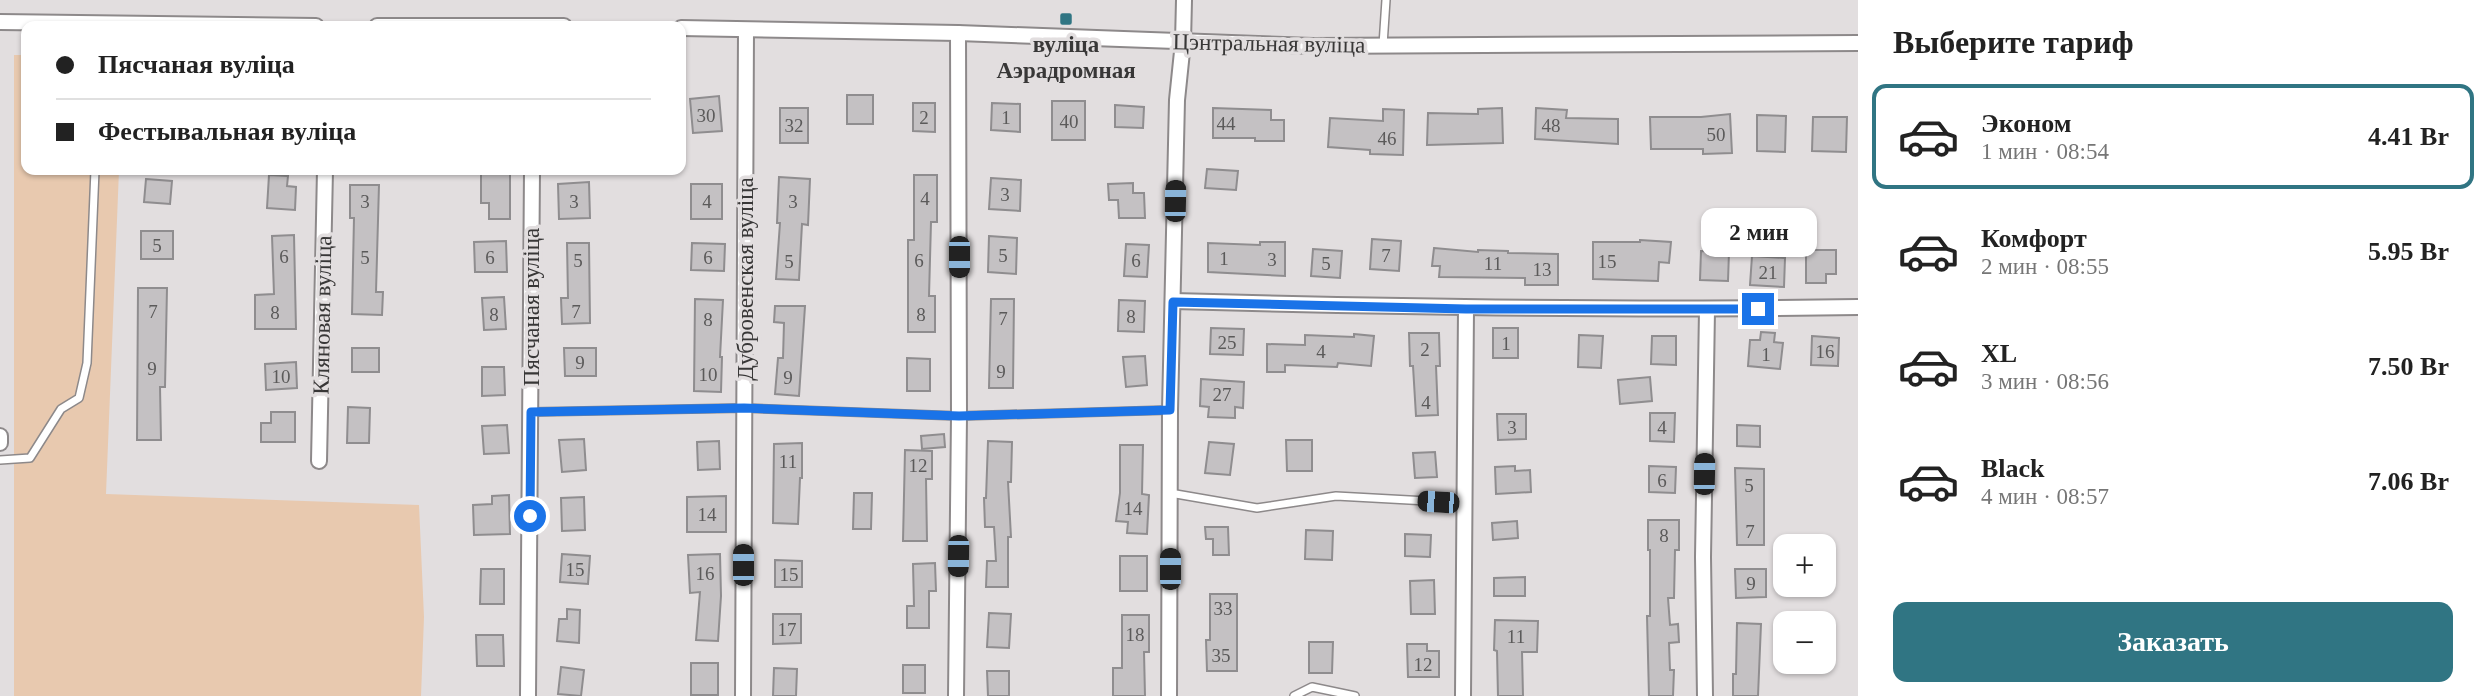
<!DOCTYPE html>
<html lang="ru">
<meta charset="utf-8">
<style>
:root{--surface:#fff;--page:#f2f2f2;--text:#222;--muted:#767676;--line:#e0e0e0;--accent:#307583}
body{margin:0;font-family:"Times New Roman",serif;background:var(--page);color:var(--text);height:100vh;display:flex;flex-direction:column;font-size:26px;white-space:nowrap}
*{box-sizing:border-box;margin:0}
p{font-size:23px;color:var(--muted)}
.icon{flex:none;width:38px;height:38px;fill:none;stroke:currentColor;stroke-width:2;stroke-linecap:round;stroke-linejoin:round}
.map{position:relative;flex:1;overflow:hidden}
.drawer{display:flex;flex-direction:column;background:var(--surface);width:630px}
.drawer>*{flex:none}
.hud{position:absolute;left:21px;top:21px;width:665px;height:154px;border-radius:14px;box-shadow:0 2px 5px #0004;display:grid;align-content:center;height:154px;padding:0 35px;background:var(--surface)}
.controls{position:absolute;left:1773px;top:534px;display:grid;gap:14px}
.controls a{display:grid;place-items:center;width:63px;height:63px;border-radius:14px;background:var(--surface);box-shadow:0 2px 5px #0004;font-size:35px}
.end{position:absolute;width:32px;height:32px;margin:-16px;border:9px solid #1a73e8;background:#fff;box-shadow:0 0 0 4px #fff}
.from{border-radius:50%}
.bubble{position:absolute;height:49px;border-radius:14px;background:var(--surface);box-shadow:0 2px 5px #0004;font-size:23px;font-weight:800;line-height:49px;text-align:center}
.car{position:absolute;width:21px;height:42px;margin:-21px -10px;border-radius:9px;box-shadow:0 0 5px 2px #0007;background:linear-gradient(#222 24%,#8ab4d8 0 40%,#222 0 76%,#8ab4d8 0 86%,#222 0)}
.hud b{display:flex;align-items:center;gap:24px;height:66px;font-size:26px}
.hud b+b{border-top:2px solid var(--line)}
.hud i{width:18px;height:18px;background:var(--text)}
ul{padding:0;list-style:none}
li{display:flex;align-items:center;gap:21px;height:105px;margin:0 14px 10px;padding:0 21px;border:4px solid transparent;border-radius:14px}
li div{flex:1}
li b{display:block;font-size:26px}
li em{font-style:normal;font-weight:800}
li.current{border-color:var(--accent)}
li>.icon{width:63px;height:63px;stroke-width:1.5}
h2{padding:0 35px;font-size:32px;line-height:84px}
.cta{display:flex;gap:14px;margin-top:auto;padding:14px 35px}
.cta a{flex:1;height:80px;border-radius:14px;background:var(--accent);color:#fff;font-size:28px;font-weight:800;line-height:80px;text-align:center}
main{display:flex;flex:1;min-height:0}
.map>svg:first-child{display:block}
</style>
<main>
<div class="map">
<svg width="1858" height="696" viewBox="0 0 1858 696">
<rect width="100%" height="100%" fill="#e2dedf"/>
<!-- green -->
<path fill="#e8c9af" d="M14,55h12v115h93l-13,324 313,11 5,112 -3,79h-407z"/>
<!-- building -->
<g fill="#c4c1c3" stroke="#8f8d8f" stroke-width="2">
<rect x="847" y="95" width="26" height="29"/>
<path d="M719,96l3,35 -29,2 -3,-34z"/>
<rect x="1052" y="101" width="33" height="39"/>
<path d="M913,103h22v29l-22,-1z"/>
<path d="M992,103l28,1v28l-29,-2z"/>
<path d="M1115,105l29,2 -1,21 -28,-1z"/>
<rect x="780" y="108" width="28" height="35"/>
<path d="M1213,108l58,2v10h13v21h-29v-3h-42z"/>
<path d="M1502,108l1,35 -76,2 1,-32 50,1v-5z"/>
<path d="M1536,108l31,2 -1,8 52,1v25l-83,-5z"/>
<path d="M1383,109l21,1 -1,45 -33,-1v-4l-42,-3 2,-29 53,3z"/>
<path d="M1730,114l2,39 -29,1v-5h-52l-1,-32h51z"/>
<path d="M1757,115l29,1 -1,36 -28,-1z"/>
<path d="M1813,117h34l-1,35 -34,-1z"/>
<path d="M1207,169l31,2 -2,19 -31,-2z"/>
<path d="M481,170h29v49h-21v-16h-8z"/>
<path d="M269,175l19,1 -1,10 9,1 -1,23 -28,-2z"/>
<path d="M914,175h23v47h-6l-2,74h6v36h-27v-92h6z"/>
<path d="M779,177l31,2 -2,46 -6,-1 -3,56 -23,-1 4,-56h-3z"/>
<path d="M991,178l30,2 -1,31 -31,-2z"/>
<path d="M146,179l26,2 -2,23 -26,-2z"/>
<path d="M589,182l1,36 -31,1 -1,-35z"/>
<path d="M1133,183v10h11l1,25h-26l-1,-18h-9l-1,-16z"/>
<rect x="691" y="184" width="31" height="35"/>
<path d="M350,185h29l-3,107h7l-1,23 -30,-1 2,-96h-4z"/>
<rect x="141" y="231" width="32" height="28"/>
<path d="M294,235l2,94h-41v-34l19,-1 -2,-58z"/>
<path d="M989,236l28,2 -1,36 -28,-2z"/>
<path d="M1372,239l29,2 -2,30 -29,-2z"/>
<path d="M1640,240l31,2 -2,21 -10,-1 -1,19 -65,-2v-37h47z"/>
<path d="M506,241l1,31h-32l-1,-30z"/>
<path d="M1260,242h25v34l-77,-4v-29l52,2z"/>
<path d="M567,243h22l1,80 -28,1 -1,-26h7z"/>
<path d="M692,243l33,1 -1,27 -33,-1z"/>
<path d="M1126,244l23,1 -2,32 -23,-1z"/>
<path d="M1434,248l44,4v-2l30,1v2l50,1v31h-33v-7l-86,-1 1,-11h-8z"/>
<path d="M1313,249l29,2 -2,27 -29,-2z"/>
<path d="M1806,250h30v24h-10v9h-20z"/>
<path d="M1701,251l28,1 -1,29 -28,-1z"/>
<path d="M1752,256l33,2 -1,29 -34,-2z"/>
<path d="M138,288h29l-2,99h-5l1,53h-24z"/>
<path d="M504,297l2,32 -22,1 -2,-32z"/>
<path d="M695,299l28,1 -3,57h2l-1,35 -27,-1z"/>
<path d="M991,299h23l-1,89h-24z"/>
<path d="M1119,300l26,1 -1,31 -26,-1z"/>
<path d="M775,306h30l-6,90 -24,-2 3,-36h5l1,-35 -10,-1z"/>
<path d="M1211,328l33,1 -1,26 -33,-1z"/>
<rect x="1493" y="328" width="25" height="30"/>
<path d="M1761,332l14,1 -1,9 9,1 -3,26 -32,-3 2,-26h10z"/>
<path d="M1409,333h30l1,33h-4l2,49 -22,1 -3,-50h-3z"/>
<path d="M1354,334l20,2 -3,30 -33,-3 -1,4 -52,-2v7h-18v-28l38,1v-10l49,2z"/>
<path d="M1579,335l24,1 -2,32 -23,-1z"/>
<path d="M1652,336h24v29l-25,-1z"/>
<path d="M1812,336l27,2 -1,28 -27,-1z"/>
<rect x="352" y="348" width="27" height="24"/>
<path d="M564,348h32v28h-31z"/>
<path d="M1145,356l2,29 -21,2 -3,-30z"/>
<path d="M907,358l23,1v32h-23z"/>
<path d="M296,362l1,26 -31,2 -1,-26z"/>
<path d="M482,367h22l1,28 -23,1z"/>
<path d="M1650,377l2,24 -32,3 -2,-24z"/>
<path d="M1201,379l43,3 -1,26 -8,-1v11l-27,-1 1,-10 -9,-1z"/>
<path d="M348,407l22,1 -1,35h-22z"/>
<path d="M271,412h24v30h-34v-19h10z"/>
<path d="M1650,413h25l-1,29 -24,-1z"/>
<path d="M1497,414h29v25l-28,1z"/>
<path d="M507,425l2,28 -25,1 -2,-28z"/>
<path d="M1737,425l23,1v21l-23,-1z"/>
<path d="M944,434l1,13 -23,2 -1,-13z"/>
<path d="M584,439l2,31 -24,2 -3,-32z"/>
<path d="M1286,440h26v31h-25z"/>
<path d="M719,441l1,28 -22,1 -1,-28z"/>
<path d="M988,441l24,1 -1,40h-3l3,55h-3v50h-22l1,-26h9l-2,-34h-9l-1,-29h2z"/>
<path d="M1209,442l25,2 -4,31 -25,-2z"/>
<path d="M802,443v35h-2l-2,46 -25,-1 1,-79z"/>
<path d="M1120,445h23l-1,49 7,1 -2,39 -20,-1 1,-11 -12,-1 4,-28z"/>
<path d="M905,450l27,1v28h-6l1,62h-24z"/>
<path d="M1435,452l2,25 -22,1 -2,-25z"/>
<path d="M1515,466v5l15,-1 1,22 -35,2 -1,-27z"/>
<path d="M1649,466l27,1 -1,26 -26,-1z"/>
<path d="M1735,468l29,1v76h-27z"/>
<path d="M854,493h18l-1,36h-18z"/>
<path d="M509,495l1,39 -36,1 -1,-30 19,-1v-8z"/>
<path d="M726,496v36h-39v-35z"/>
<path d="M584,497l1,33 -23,1 -1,-33z"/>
<path d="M1648,520h31v30h-4l-1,48h-6l2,27 8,-1 1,18 -10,1 1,27h4l-1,26h-24l-2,-80h3v-66h-2z"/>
<path d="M1517,521l1,17 -25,2 -1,-17z"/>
<path d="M1205,527h23l1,28h-16v-16h-7z"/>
<path d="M1306,530l27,1 -1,29 -27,-1z"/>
<path d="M1405,534l26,1 -1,22 -25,-1z"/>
<path d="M562,554l28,2 -2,28 -28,-2z"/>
<path d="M720,554l1,42 -3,45 -22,-1 4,-48 -10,1 -2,-38z"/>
<rect x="1120" y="556" width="27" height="35"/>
<path d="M775,560l27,1v26h-27z"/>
<path d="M935,563l1,28h-7v37h-22v-22h7l-1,-42z"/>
<path d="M481,569h23v35h-24z"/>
<path d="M1735,569h31v28l-30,1z"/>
<path d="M1525,577v19h-31v-18z"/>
<path d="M1434,580l1,34h-24l-1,-33z"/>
<path d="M1210,594h27v77h-30l-1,-31h4z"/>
<path d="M567,609l13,1 -1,33 -22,-2 2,-22h8z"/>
<path d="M989,613l22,1 -2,34 -22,-1z"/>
<path d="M773,614h28v29l-28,1z"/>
<path d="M1122,615h27v37h-5l1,44h-32v-28h9z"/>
<path d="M1495,620l43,1 -1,31h-15l1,44h-25l-1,-45 -3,-1z"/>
<path d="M1737,623l24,1 -3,72h-25v-22h3z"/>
<path d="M476,635h27l1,31h-27z"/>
<path d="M1309,642h24l-1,31h-23z"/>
<path d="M1407,644h20v7h12v26h-31z"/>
<rect x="691" y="663" width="27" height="32"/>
<rect x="903" y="665" width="22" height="28"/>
<path d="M561,667l23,3 -3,26 -23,-2z"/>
<path d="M774,668l23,1 -1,27h-23z"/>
<path d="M987,671h22v25h-21z"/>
</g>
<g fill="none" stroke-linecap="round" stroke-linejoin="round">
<defs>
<g id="service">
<path d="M1383,45l3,-45"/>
<path d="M531,412l213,-4 215,8 211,-6"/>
<path d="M0,460l30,-2 31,-49 18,-11 8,-35 8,-193"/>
<path d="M1170,493l87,15 79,-12 128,7"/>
<path d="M1294,696l18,-9 43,9"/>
</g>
<g id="minor">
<path d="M0,22l316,4"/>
<path d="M377,26h187"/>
<path d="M681,28l277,5 355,13 545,-3"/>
<path d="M1173,301c228,6 456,10 685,6"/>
<path d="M0,436v7"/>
<path d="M319,461l6,-291"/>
<path d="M528,696l4,-526"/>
<path d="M743,696l3,-666"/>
<path d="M956,696l3,-280 -1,-383"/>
<path d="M1169,696l1,-286 7,-310 6,-58 1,-42"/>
<path d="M1463,696l3,-387"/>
<path d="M1705,696l-2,-139 4,-247"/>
</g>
</defs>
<!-- service casing -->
<use href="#service" stroke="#8d898a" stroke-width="10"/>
<!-- minor casing -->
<use href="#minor" stroke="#8d898a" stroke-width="18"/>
<!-- service -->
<use href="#service" stroke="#fff" stroke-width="7"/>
<!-- minor -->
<use href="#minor" stroke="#fff" stroke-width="14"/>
</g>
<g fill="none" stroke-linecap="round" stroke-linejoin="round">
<!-- route -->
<path stroke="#1a73e8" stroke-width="9" d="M530,516l1,-104 213,-4 215,8 211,-6 3,-108 293,7h292"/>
</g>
<!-- markers -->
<rect fill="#307583" stroke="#e2dedf" stroke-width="2.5" x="1059" y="12" width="14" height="14" rx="3.5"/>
<g text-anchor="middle" stroke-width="7" stroke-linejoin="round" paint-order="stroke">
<!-- number labels -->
<g font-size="19" fill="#5b5a5a">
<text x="706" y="122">30</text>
<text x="924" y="124">2</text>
<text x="1006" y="124">1</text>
<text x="1069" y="128">40</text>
<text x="1226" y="130">44</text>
<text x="794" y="132">32</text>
<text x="1551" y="132">48</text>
<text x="1716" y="141">50</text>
<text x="1387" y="145">46</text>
<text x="1005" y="201">3</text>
<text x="925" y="205">4</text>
<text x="365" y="208">3</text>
<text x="574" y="208">3</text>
<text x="707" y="208">4</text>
<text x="793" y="208">3</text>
<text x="157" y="252">5</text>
<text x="1003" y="262">5</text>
<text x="1386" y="262">7</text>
<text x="284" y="263">6</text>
<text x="365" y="264">5</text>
<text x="490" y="264">6</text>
<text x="708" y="264">6</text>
<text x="1224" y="265">1</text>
<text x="1272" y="266">3</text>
<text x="578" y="267">5</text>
<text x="919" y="267">6</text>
<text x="1136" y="267">6</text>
<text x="789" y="268">5</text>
<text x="1607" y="268">15</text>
<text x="1326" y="270">5</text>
<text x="1493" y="270">11</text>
<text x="1542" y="276">13</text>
<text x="1768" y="279">21</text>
<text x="153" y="318">7</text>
<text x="576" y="318">7</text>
<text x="275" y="319">8</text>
<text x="494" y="321">8</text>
<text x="921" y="321">8</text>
<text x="1131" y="323">8</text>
<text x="1003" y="325">7</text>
<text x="708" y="326">8</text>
<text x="1227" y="349">25</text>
<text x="1506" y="350">1</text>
<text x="1425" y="356">2</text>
<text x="1321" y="358">4</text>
<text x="1825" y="358">16</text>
<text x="1766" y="361">1</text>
<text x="580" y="369">9</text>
<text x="152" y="375">9</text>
<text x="1001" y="378">9</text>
<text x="708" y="381">10</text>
<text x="281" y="383">10</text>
<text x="788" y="384">9</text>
<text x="1222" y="401">27</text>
<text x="1426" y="409">4</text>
<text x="1512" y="434">3</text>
<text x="1662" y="434">4</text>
<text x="788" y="468">11</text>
<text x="918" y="472">12</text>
<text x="1662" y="487">6</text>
<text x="1749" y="492">5</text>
<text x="1133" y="515">14</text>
<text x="707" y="521">14</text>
<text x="1750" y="538">7</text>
<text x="1664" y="542">8</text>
<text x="575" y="576">15</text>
<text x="705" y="580">16</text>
<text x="789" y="581">15</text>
<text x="1751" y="590">9</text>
<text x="1223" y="615">33</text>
<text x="787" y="636">17</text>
<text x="1135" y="641">18</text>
<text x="1516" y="643">11</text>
<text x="1221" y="662">35</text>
<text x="1423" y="671">12</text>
</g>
<!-- street labels -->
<g font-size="23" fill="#383737" stroke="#e2dedf">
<text transform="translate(1269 43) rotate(1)" y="8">Цэнтральная вуліца</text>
<text transform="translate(745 279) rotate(-90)" y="8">Дубровенская вуліца</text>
<text transform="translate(531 307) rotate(-90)" y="8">Пясчаная вуліца</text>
<text transform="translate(322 315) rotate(-89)" y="8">Кляновая вуліца</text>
</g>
<!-- poi labels -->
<g font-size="23" font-weight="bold" fill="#383737" stroke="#e2dedf">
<text x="1066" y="52">вуліца<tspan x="1066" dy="26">Аэрадромная</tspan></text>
</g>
</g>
</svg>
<div class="controls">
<a>+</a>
<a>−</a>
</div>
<i class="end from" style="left:530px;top:516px"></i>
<i class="end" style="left:1758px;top:309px"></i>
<div class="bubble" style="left:1701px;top:208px;width:116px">2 мин</div>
<i class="car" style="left:1175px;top:201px;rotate:1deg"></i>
<i class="car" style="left:959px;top:257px;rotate:180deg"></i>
<i class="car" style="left:1704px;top:474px;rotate:1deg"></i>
<i class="car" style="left:1438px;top:502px;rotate:274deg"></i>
<i class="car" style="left:958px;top:556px;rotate:181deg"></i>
<i class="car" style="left:743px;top:565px;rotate:0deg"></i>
<i class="car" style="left:1170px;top:569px;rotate:0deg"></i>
<div class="hud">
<b><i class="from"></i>Пясчаная вуліца</b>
<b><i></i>Фестывальная вуліца</b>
</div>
</div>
<section class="drawer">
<h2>Выберите тариф</h2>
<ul>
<li class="current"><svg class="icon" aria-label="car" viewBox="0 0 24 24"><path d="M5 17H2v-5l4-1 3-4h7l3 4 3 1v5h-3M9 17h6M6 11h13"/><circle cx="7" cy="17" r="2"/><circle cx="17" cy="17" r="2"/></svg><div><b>Эконом</b><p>1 мин · 08:54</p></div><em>4.41 Br</em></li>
<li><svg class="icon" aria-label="car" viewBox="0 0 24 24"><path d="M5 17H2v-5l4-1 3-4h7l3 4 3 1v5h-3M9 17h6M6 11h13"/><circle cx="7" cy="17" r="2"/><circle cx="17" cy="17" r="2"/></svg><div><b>Комфорт</b><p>2 мин · 08:55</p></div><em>5.95 Br</em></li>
<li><svg class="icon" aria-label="car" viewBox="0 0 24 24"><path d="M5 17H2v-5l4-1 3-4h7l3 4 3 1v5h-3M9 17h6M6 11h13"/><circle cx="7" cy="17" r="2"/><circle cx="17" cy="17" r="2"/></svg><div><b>XL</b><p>3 мин · 08:56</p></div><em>7.50 Br</em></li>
<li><svg class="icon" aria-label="car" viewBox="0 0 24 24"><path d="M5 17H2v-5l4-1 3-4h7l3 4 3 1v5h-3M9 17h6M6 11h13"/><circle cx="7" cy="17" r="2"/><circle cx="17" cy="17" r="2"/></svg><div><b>Black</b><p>4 мин · 08:57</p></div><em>7.06 Br</em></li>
</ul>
<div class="cta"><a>Заказать</a></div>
</section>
</main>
